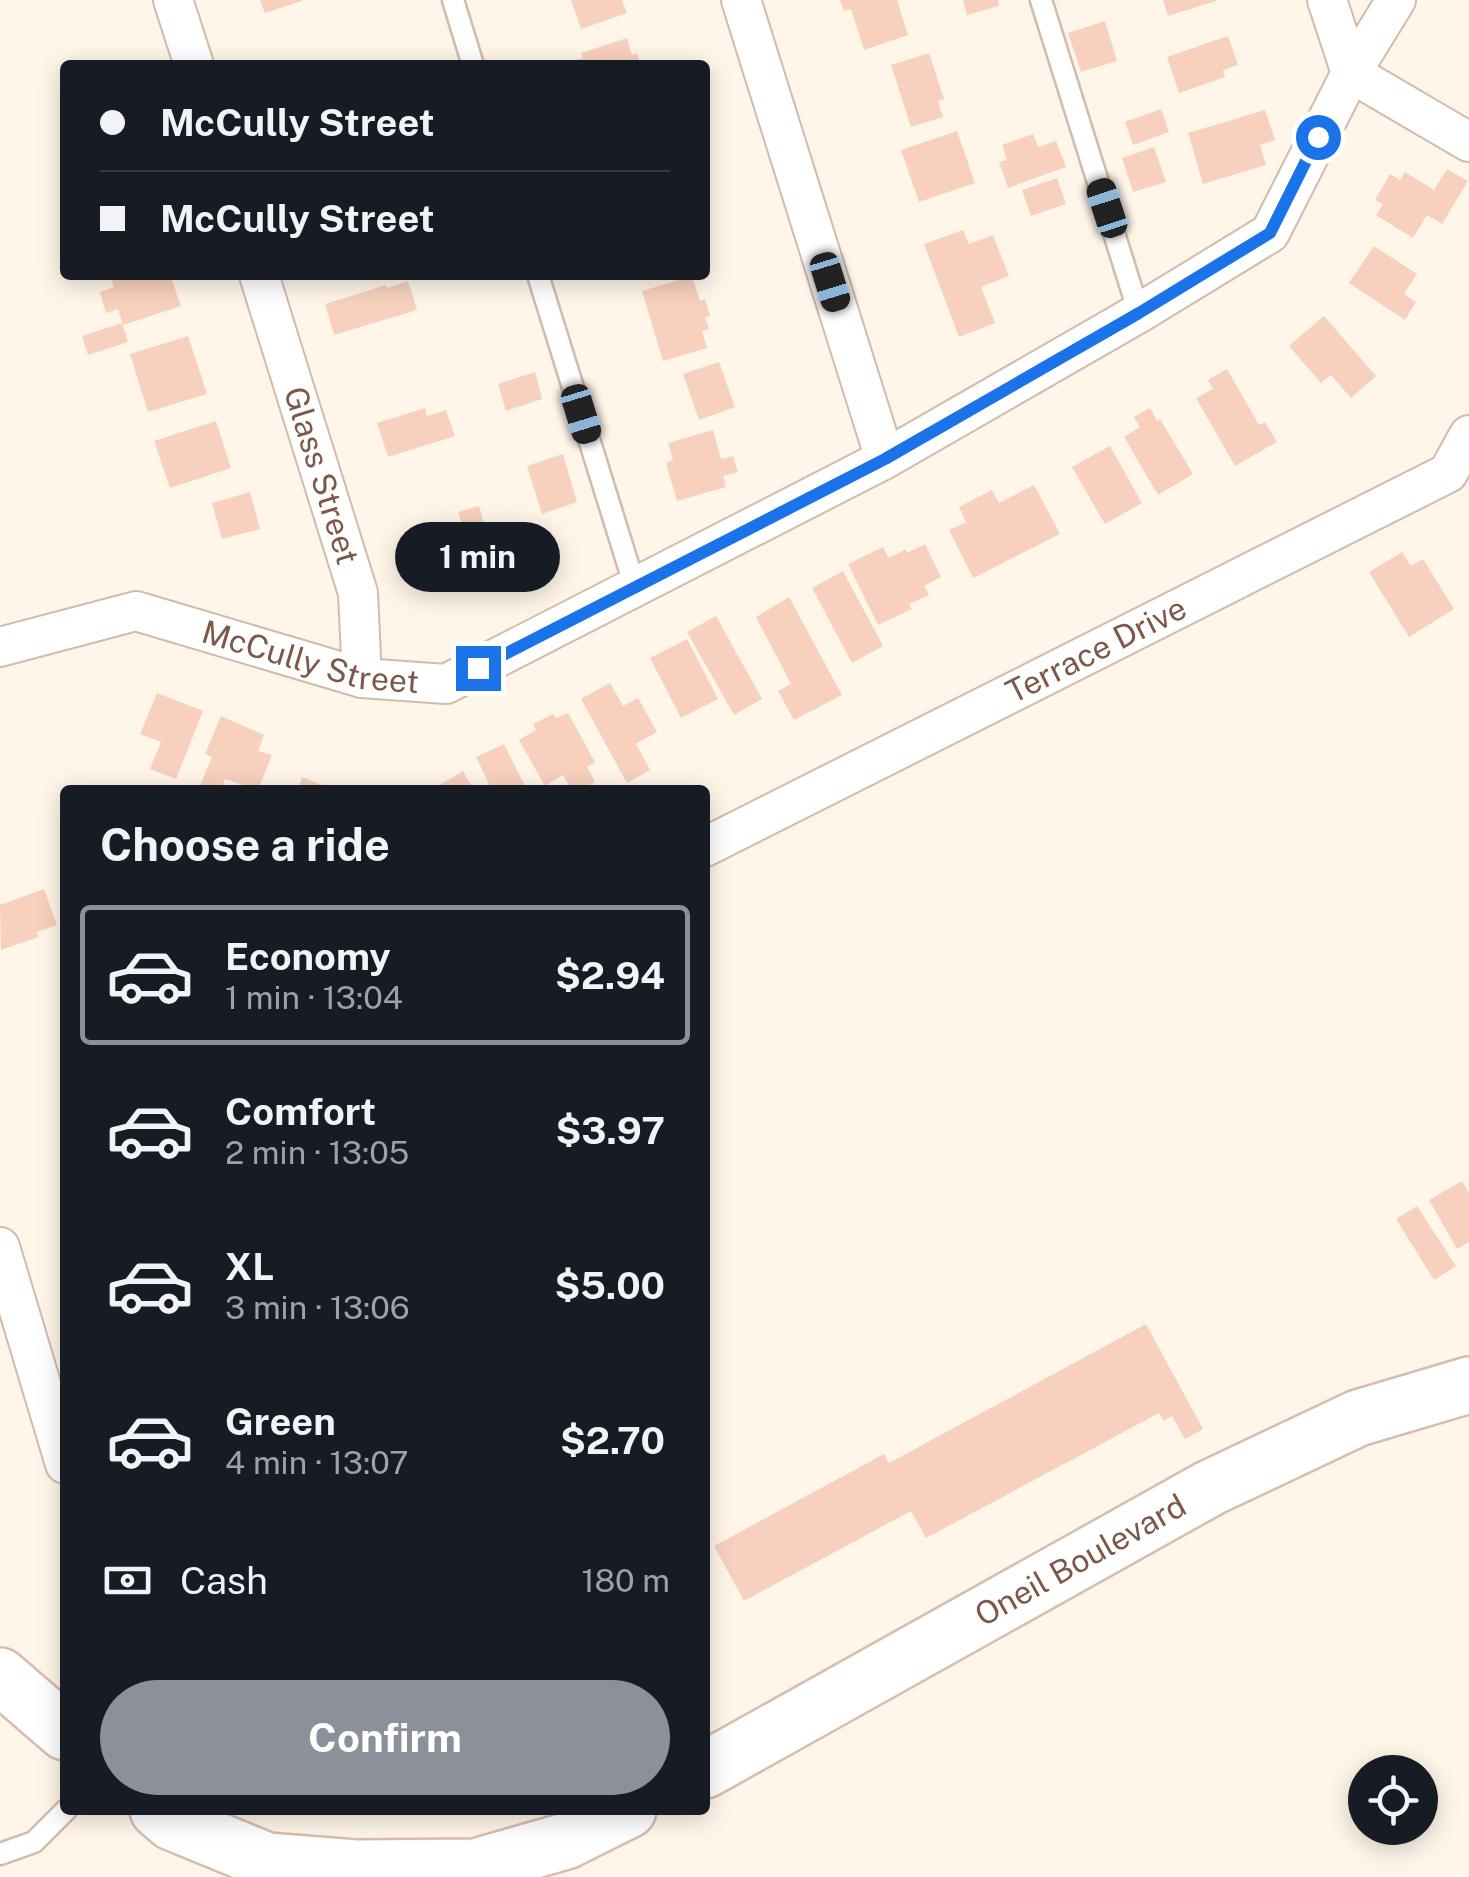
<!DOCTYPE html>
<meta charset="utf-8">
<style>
:root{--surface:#171b24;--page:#242831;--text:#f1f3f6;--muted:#9ea1a6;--line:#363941;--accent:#8c9099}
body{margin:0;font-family:"Public Sans",sans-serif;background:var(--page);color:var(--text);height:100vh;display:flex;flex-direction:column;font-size:38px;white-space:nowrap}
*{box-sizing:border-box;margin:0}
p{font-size:32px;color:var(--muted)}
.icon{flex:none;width:55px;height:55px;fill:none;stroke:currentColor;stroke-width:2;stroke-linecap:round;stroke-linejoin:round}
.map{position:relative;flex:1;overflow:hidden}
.side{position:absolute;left:60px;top:785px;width:650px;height:1030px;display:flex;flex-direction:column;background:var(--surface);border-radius:10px;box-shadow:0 5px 25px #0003}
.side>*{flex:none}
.banner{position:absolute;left:60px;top:60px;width:650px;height:220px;border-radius:10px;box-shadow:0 5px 25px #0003;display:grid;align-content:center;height:220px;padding:0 40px;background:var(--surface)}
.fabs{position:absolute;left:1348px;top:1755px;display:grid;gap:20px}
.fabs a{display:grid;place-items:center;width:90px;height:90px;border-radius:50%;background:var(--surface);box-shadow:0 5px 25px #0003;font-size:50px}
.end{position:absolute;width:45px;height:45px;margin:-22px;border:12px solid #1a73e8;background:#fff;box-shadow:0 0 0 5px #fff}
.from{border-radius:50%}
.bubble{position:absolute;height:70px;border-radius:35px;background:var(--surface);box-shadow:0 5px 25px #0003;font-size:32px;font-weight:700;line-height:70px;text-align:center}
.car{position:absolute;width:30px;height:60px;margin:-30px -15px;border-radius:12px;box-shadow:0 0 8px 2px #0007;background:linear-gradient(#222 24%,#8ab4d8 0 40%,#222 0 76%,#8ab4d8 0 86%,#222 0)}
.banner b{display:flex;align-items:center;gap:35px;height:95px;font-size:38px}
.banner b+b{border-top:2px solid var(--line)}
.banner i{width:25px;height:25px;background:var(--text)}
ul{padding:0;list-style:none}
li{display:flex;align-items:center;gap:30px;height:140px;margin:0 20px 15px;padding:0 20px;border:5px solid transparent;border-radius:10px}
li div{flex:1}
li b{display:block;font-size:38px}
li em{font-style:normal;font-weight:700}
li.current{border-color:var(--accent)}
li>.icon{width:90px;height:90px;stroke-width:1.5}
h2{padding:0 40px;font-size:45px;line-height:120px}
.pay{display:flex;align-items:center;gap:25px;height:110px;padding:0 40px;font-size:38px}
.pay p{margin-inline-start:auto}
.button{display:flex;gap:20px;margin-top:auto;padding:20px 40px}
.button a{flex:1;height:115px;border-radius:60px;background:var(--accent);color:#fff;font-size:40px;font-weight:700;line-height:115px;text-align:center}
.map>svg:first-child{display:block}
</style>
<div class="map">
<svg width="1469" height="1877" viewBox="0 0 1469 1877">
<rect width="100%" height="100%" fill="#fff5e9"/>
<!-- building -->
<g fill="#f7d1bd">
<path d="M260,0h42v1l-37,12z"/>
<path d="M571,0h51l5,13 -46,16z"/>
<path d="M840,0h57l11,35 -44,15 -13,-41 -7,2z"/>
<path d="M963,0h35l1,6 -32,9z"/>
<path d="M1163,0h53v1l-48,15z"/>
<path d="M1105,21l12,40 -36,11 -13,-39z"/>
<path d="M1228,36l10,29 -15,5 2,7 -46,16 -12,-36z"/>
<path d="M627,38l5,17 5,-2 3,12h-71v-3l14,-4 -2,-5z"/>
<path d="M929,53l15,46 -6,2 5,16 -32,10 -20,-62z"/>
<path d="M1161,109l8,23 -36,13 -8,-23z"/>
<path d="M1265,110l10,30 -15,5 6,20 -63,19 -15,-51z"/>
<path d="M957,131l18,52 -56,19 -18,-52z"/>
<path d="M1033,134l5,13 18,-6 10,26 -58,21 -9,-26 8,-2 -5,-15z"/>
<path d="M1154,147l12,35 -33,10 -11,-34z"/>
<path d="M1447,169l21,12 -26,43 -15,-9 -14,23 -37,-23 7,-11 -8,-4 15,-26 10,6 5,-8 29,18z"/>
<path d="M1057,178l9,26 -35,12 -9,-26z"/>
<path d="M963,230l6,14 24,-9 16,41 -28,11 14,36 -36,14 -35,-93z"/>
<path d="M1374,246l43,28 -13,20 12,8 -11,18 -56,-37z"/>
<path d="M120,275h50l11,31 -58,19 -5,-16 -12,4 -6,-21 14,-5 -3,-9z"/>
<path d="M692,276l8,25 5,-2 5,17 -5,1 4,12 -7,2 5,17 -44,13 -21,-70z"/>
<path d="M408,281l9,29 -83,25 -9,-31 61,-19 1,3z"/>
<path d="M1324,316l52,60 -25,22 -20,-23 -10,8 -32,-37z"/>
<path d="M122,323l6,19 -40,13 -6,-19z"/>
<path d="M188,336l19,58 -59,18 -18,-58z"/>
<path d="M719,362l16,45 -36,13 -16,-46z"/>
<path d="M1227,369l32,56 6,-3 12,20 -42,24 -39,-68 17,-9 -5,-9z"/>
<path d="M535,372l7,27 -36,12 -8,-27z"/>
<path d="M425,408l2,8 19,-6 9,26 -67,21 -11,-34z"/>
<path d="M1150,408l7,13 3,-2 33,55 -35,21 -34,-58 16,-10 -6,-10z"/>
<path d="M216,421l15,47 -61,20 -16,-47z"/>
<path d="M713,430l8,29 12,-3 5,16 -15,4 3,11 -49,14 -11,-38 7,-3 -5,-17z"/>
<path d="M1110,446l32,57 -37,21 -33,-57z"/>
<path d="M563,454l14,48 -35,12 -15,-48z"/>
<path d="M1034,485l26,49 -87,44 -24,-48 17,-8 -7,-15 33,-17 7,13z"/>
<path d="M250,492l10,37 -38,10 -10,-36z"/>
<path d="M479,506l15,52 -82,24 -10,-31 63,-18 -7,-21z"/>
<path d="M925,544l16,33 -17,9 5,9 -20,9 3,5 -34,16 -30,-61 35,-17 6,11 17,-9 1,4z"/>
<path d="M1402,552l9,14 12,-7 31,50 -45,28 -40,-65z"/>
<path d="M843,571l40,75 -31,17 -40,-75z"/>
<path d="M789,597l53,98 -48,25 -16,-29 13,-7 -35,-67z"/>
<path d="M716,616l46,83 -28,16 -47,-83z"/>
<path d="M687,639l31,60 -37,19 -31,-60z"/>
<path d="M610,683l13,23 15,-8 19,34 -21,12 14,26 -23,13 -46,-84z"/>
<path d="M157,693l46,18 -27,68 -26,-10 11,-27 -21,-8z"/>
<path d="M568,713l27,49 -8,5 8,15 -15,8h-9l-8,-15 -18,11 -26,-46 17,-10 -3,-6 20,-10 3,4z"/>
<path d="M221,716l43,19 -6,16 14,4 -14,35 -33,-11 -4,11h-23l14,-33 -7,-3z"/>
<path d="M504,744l23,46h-35l-16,-33z"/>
<path d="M463,771l11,19h-43z"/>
<path d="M302,777l33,13h-37z"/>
<path d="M44,889l13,36 -20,7 2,5 -38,13 -1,-45z"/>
<path d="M1462,1181l7,12v49l-12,7 -28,-49z"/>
<path d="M1417,1206l39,60 -22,14 -38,-61z"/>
<path d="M1146,1324l57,105 -18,10 -13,-23 -8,5 -5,-8 -233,125 -15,-27 -167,90 -30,-55 170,-92 5,9z"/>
</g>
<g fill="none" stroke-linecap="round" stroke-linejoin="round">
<defs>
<g id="lane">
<path d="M453,0l20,65"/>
<path d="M1041,0l98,313"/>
<path d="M538,275l97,312"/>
<path d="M0,1854l34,-12 32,-32"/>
</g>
<g id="street">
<path d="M173,0l21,65"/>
<path d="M741,0l144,459"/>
<path d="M1327,0l24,73 118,69"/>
<path id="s1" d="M259,275l99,318 4,85"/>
<path id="s2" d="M0,647l136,-36 226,67 84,6 439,-225 254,-146 131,-80 81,-160 45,-73"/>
<path id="s3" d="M705,847l743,-374 21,-38"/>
<path d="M0,1247l65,217"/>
</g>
<g id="secondary">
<path d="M0,1676l65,56"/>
<path id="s4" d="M705,1770l505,-282 148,-70 111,-33"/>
<path d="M158,1810l14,12 95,39 89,7 119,-1 91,-26 62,-31"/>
</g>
</defs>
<!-- lane casing -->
<use href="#lane" stroke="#d3bbac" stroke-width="25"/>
<!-- street casing -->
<use href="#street" stroke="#d3bbac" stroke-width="42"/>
<!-- secondary casing -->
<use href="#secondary" stroke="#d9bdac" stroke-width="60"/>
<!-- lane -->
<use href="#lane" stroke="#fff" stroke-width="20"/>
<!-- street -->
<use href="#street" stroke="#fff" stroke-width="38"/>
<!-- secondary -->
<use href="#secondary" stroke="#fff" stroke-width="55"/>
</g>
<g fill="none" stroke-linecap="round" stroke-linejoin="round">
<!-- route -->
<path stroke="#1a73e8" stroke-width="12" d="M478,668l407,-209 254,-146 131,-80 48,-96"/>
</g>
<g text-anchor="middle" stroke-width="9" stroke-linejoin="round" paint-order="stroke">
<!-- street labels -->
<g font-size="32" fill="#7d5848" stroke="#fff9f2">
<text dy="11" stroke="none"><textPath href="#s1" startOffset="210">Glass Street</textPath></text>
<text dy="11" stroke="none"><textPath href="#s3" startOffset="438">Terrace Drive</textPath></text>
<text dy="11" stroke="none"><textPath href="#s2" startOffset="322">McCully Street</textPath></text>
<text dy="11" stroke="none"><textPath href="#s4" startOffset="430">Oneil Boulevard</textPath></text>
</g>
</g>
</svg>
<div class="fabs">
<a><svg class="icon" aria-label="locate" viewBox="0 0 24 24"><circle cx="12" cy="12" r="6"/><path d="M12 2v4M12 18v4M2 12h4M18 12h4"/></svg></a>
</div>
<i class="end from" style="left:1318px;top:137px"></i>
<i class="end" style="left:478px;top:668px"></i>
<div class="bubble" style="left:395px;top:522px;width:165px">1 min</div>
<i class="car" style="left:1107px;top:208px;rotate:342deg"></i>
<i class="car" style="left:830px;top:282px;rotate:163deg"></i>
<i class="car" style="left:581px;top:414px;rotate:163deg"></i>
<div class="banner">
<b><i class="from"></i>McCully Street</b>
<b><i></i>McCully Street</b>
</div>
<section class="side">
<h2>Choose a ride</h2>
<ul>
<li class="current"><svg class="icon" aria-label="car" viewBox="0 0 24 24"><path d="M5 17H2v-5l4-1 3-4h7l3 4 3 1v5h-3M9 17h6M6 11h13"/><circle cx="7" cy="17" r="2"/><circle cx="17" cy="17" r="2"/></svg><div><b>Economy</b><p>1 min · 13:04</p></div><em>$2.94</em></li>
<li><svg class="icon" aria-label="car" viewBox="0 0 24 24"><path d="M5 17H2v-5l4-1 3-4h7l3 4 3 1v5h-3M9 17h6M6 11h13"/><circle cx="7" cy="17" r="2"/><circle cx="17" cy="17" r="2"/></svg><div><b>Comfort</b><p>2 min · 13:05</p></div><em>$3.97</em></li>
<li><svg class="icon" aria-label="car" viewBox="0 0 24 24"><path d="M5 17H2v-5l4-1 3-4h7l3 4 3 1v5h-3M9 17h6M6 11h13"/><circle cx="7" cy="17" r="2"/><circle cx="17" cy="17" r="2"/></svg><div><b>XL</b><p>3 min · 13:06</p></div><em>$5.00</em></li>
<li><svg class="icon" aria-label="car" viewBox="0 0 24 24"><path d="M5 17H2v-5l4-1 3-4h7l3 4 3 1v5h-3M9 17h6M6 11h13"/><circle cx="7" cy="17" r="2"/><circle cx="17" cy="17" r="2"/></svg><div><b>Green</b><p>4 min · 13:07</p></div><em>$2.70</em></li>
</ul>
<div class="pay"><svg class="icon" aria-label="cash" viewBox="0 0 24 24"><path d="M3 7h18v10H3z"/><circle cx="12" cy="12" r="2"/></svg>Cash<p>180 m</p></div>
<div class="button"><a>Confirm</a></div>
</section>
</div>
